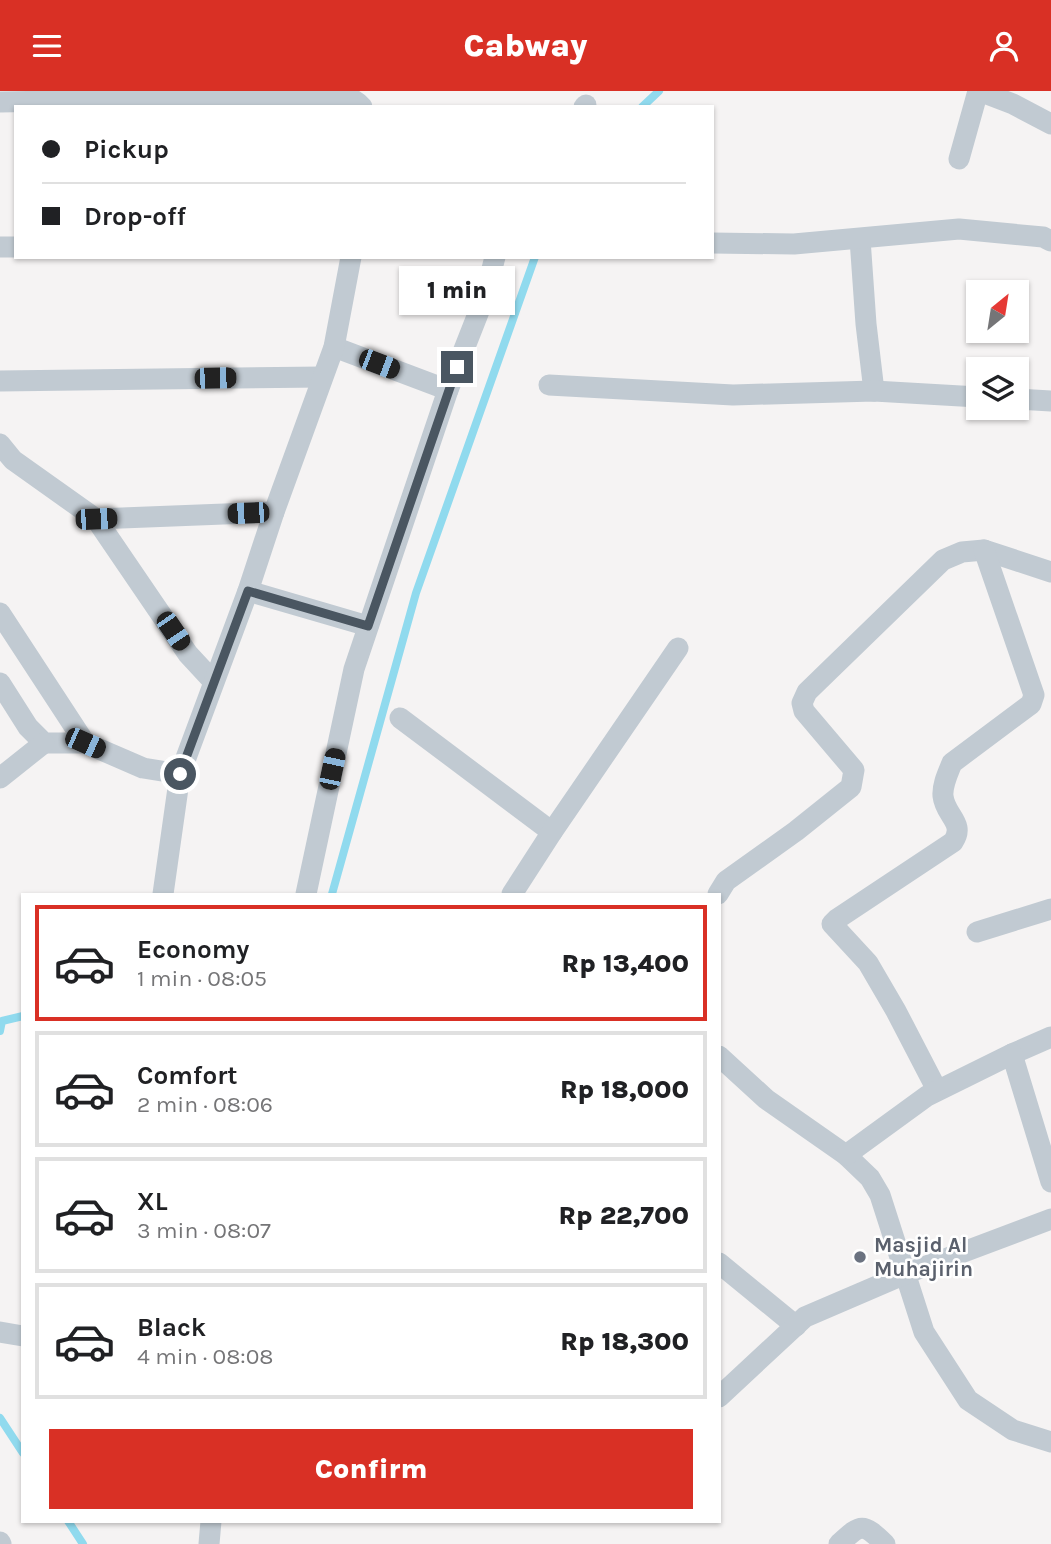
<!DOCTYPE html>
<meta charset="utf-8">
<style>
:root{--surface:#fff;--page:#f2f2f2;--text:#202124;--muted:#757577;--line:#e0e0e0;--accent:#d93025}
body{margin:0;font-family:Karla,sans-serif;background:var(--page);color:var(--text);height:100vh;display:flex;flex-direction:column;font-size:26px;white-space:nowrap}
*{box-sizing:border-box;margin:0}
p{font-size:23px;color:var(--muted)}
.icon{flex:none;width:38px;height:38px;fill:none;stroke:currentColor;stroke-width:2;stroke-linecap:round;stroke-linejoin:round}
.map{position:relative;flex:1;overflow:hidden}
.panel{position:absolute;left:21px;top:802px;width:700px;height:630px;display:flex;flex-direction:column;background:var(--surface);border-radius:0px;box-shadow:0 2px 5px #0004}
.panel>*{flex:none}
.banner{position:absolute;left:14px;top:14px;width:700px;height:154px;border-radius:0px;box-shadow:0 2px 5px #0004;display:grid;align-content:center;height:154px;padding:0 28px;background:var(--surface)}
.needle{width:46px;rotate:30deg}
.controls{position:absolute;left:966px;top:189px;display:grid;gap:14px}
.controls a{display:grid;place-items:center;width:63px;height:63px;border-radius:0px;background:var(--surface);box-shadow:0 2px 5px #0004;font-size:35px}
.end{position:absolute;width:32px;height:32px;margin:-16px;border:9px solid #4a5661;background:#fff;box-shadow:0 0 0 4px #fff}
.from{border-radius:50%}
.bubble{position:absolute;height:49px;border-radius:0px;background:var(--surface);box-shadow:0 2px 5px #0004;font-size:23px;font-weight:800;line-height:49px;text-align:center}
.car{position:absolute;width:21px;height:42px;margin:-21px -10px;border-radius:9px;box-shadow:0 0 5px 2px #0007;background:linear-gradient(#222 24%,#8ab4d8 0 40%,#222 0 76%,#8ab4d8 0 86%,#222 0)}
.banner b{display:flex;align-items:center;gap:24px;height:66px;font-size:26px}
.banner b+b{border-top:2px solid var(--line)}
.banner i{width:18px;height:18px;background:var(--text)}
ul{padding:12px 0 0;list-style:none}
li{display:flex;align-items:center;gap:21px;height:116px;margin:0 14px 10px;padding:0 14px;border:4px solid var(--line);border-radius:0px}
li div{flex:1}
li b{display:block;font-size:26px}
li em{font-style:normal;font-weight:800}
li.active{border-color:var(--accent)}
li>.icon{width:63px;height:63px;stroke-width:1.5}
.primary-button{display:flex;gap:14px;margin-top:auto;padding:14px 28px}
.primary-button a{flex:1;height:80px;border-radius:0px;background:var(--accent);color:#fff;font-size:28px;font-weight:800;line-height:80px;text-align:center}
header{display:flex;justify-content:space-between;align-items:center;height:91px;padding:0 28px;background:var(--accent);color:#fff;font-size:32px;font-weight:800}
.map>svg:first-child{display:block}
</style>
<header><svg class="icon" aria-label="menu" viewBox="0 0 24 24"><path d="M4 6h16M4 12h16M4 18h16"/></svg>Cabway<svg class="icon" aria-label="person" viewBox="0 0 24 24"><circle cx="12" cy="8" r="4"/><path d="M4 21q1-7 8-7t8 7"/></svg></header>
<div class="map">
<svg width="1051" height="1453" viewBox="0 0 1051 1453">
<rect width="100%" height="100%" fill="#f5f3f3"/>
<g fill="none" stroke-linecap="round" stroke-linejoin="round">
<!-- stream -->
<g stroke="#90daee" stroke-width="8">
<path d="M642,16l17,-16"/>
<path d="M332,803l84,-301 119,-336"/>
<path d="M0,940l2,-10 21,-5"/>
<path d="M0,1327l23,35"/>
<path d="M68,1430l15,23"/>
</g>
<!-- minor -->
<g stroke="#c1cad2" stroke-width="21">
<path d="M979,0l34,13 38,20"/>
<path d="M0,11l328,-6c14,0 25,0 34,11"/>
<path d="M584,16l2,-2"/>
<path d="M959,68l19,-68"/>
<path d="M860,148l6,85 8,67"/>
<path d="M712,152l82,1 165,-15 84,8 8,4"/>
<path d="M0,156h16"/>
<path d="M334,256l114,43"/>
<path d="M0,290l322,-4"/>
<path d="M549,294l184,10 141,-4 104,6"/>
<path d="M1017,308l34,2"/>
<path d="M0,353l13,16 83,59 92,135 25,27"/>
<path d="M96,428l178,-7"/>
<path d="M248,500l120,35"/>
<path d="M0,522l85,130"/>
<path d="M0,592l28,44 16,16h41l58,25 37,6"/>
<path d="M400,627l152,114"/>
<path d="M0,687l44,-35"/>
<path d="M163,803l17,-120 68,-183 26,-79 60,-165 17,-90"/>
<path d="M306,803l48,-225 94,-279 37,-94 10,-39"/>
<path d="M512,803l40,-62 126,-184"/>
<path d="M718,803l8,-13 70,-50 55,-44 3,-17 -50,-59 -2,-8 5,-11 136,-132 19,-8 22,-2 67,22"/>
<path d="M977,841l74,-23"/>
<path d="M1012,963l39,-17"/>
<path d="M719,965l47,43 80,56 24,23 10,17 44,137 44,68 45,30 38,12"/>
<path d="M937,999l-41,-79 -28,-48 -36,-39 5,-5 116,-77c13,-19 -8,-26 -10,-46 -1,-11 5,-23 9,-33l79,-59 3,-9 -50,-145"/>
<path d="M846,1064l81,-59 85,-42 39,128"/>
<path d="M719,1172l77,63"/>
<path d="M0,1241l23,4"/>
<path d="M719,1306l86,-80 100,-43 146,-55"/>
<path d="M0,1451l1,2"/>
<path d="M209,1453l2,-23"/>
<path d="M839,1453c22,-20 23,-22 46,0"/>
</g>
</g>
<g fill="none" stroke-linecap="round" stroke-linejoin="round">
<!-- route -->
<path stroke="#4a5661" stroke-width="9" d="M180,683l68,-183 120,35 89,-259"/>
</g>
<!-- markers -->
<circle fill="#6b7280" stroke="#fff" stroke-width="2.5" cx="860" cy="1166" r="7"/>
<g text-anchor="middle" stroke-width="5" stroke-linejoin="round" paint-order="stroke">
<!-- worship labels -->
<g font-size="21" font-weight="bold" fill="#5b616d" stroke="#fff" text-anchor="start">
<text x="874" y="1161">Masjid Al<tspan x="874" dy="24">Muhajirin</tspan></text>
</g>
</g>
</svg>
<div class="controls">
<a><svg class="needle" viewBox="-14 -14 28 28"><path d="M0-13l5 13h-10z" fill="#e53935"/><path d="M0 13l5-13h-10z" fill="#757577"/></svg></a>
<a><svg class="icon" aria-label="layers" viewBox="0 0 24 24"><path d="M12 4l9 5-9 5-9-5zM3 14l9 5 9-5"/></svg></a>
</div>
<i class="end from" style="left:180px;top:683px"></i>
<i class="end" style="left:457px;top:276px"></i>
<div class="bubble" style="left:399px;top:175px;width:116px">1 min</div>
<i class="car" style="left:379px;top:273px;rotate:111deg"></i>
<i class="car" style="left:215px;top:287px;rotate:89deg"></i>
<i class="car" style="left:248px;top:422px;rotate:268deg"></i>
<i class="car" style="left:96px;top:428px;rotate:88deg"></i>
<i class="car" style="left:173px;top:540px;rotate:146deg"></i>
<i class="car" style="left:85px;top:652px;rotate:114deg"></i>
<i class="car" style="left:332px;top:678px;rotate:12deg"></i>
<div class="banner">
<b><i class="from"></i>Pickup</b>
<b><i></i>Drop-off</b>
</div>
<section class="panel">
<ul>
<li class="active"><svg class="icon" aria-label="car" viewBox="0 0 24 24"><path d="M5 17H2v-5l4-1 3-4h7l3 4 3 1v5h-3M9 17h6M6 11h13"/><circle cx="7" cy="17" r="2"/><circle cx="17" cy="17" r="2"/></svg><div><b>Economy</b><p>1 min · 08:05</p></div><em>Rp 13,400</em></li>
<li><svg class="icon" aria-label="car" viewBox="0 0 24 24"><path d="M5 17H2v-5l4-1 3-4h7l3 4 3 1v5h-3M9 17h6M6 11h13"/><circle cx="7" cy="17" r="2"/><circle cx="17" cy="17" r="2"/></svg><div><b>Comfort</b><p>2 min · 08:06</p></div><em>Rp 18,000</em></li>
<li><svg class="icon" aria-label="car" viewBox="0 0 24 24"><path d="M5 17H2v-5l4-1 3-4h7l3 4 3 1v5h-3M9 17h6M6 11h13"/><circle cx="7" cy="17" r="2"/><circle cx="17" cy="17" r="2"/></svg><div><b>XL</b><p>3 min · 08:07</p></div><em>Rp 22,700</em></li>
<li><svg class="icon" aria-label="car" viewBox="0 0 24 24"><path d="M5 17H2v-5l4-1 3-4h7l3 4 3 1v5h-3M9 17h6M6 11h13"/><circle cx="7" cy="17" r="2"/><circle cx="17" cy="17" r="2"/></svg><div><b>Black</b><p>4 min · 08:08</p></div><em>Rp 18,300</em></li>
</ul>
<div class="primary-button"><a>Confirm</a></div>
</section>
</div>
